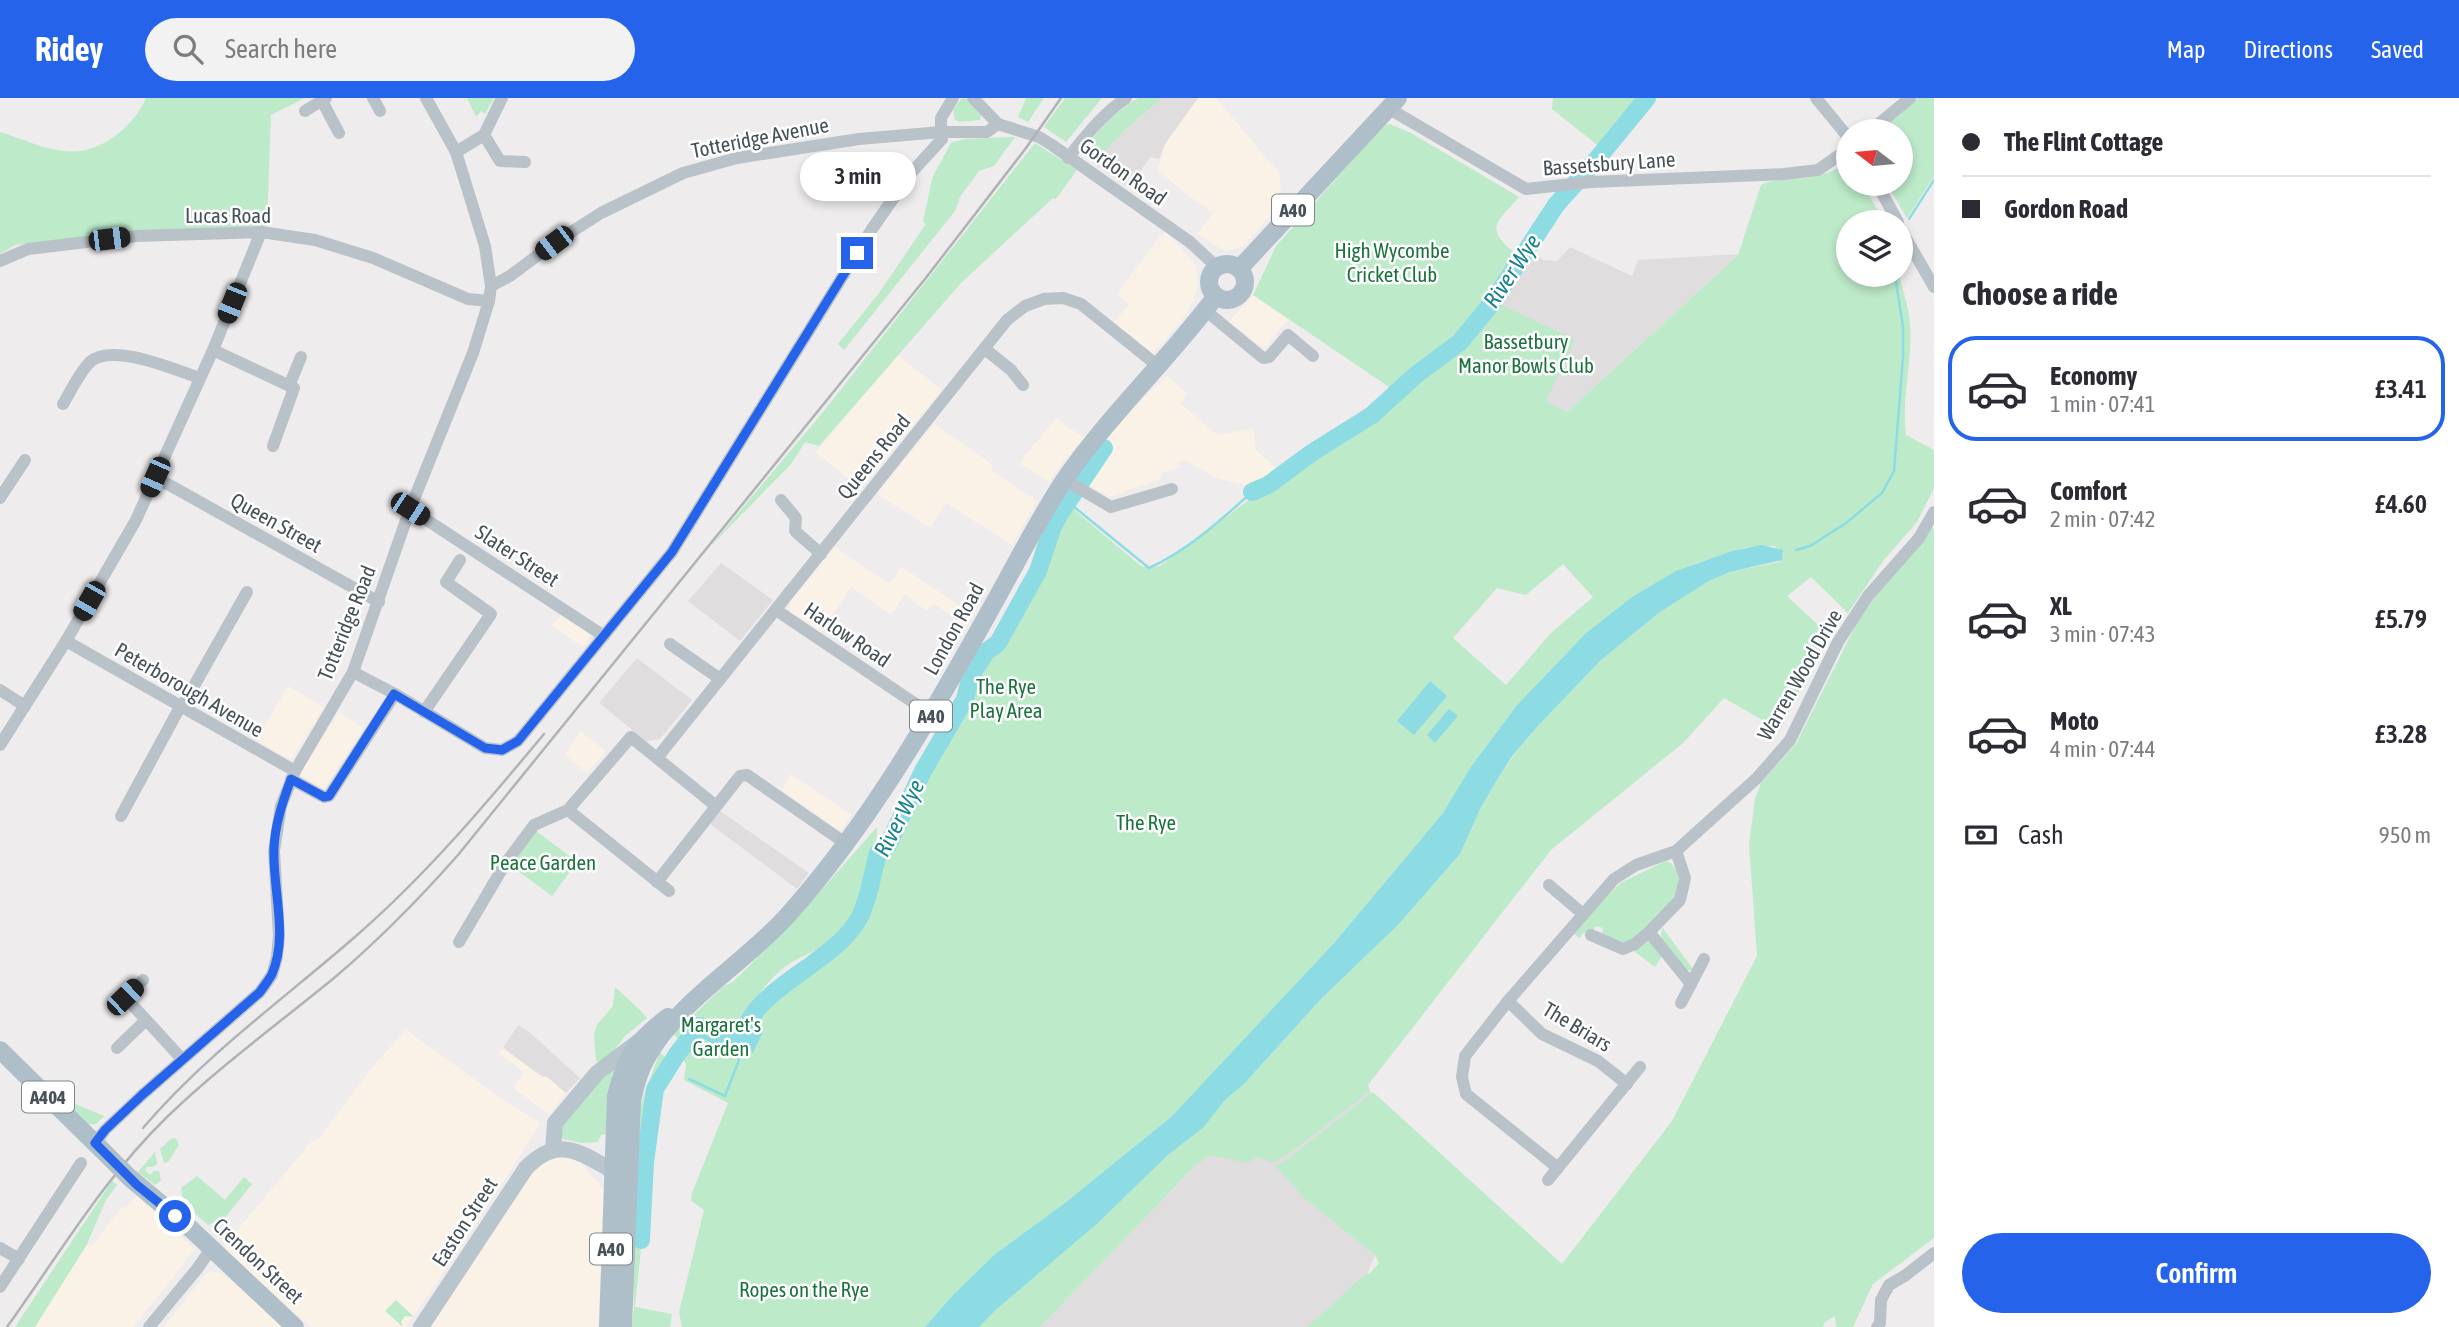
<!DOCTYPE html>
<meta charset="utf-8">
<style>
:root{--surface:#fff;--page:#f2f2f3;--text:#2b2b33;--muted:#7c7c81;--line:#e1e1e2;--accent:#2563eb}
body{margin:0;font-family:"Asap Condensed",sans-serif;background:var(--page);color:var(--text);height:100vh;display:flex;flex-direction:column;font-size:26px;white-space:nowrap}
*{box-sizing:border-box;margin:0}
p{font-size:23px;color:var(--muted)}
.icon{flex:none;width:38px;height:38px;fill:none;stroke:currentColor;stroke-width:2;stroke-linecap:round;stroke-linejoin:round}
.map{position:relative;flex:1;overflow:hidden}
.sheet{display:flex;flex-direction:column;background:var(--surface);width:525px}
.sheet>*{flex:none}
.guide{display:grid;align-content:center;height:154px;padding:0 28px;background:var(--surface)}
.needle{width:46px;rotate:286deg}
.buttons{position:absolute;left:1836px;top:21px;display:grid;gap:14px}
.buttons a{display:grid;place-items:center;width:77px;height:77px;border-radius:50%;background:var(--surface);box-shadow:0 4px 10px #0003;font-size:35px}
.end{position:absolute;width:32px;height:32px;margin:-16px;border:9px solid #2563eb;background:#fff;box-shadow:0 0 0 4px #fff}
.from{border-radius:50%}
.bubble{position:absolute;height:49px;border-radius:24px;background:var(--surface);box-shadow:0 4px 10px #0003;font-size:23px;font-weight:600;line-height:49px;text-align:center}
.car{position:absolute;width:21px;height:42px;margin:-21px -10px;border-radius:9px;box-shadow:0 0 5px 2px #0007;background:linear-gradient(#222 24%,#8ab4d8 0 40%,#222 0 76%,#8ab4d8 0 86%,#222 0)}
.guide b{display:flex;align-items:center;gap:24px;height:66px;font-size:26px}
.guide b+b{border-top:2px solid var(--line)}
.guide i{width:18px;height:18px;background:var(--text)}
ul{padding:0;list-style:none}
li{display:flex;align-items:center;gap:21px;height:105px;margin:0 14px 10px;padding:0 14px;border:4px solid transparent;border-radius:28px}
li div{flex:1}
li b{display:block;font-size:26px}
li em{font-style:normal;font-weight:600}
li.active{border-color:var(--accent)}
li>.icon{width:63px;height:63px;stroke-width:1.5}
h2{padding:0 28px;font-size:32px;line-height:84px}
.pay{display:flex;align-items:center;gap:18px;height:77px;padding:0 28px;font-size:26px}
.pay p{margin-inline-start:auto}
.button{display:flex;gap:14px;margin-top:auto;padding:14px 28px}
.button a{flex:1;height:80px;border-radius:42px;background:var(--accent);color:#fff;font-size:28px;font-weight:600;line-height:80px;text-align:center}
header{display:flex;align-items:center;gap:42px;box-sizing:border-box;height:98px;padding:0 35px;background:var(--accent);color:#fff}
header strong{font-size:33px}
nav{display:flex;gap:38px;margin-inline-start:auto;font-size:24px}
.search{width:490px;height:63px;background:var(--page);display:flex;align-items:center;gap:18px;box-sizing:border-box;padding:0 24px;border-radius:38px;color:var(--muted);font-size:26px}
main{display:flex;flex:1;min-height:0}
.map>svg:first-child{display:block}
</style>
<header>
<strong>Ridey</strong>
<div class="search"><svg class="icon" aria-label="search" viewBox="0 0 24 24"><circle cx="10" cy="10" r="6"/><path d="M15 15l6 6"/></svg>Search here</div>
<nav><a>Map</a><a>Directions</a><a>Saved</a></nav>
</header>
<main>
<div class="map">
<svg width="1934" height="1229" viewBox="0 0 1934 1229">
<rect width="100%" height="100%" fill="#efeced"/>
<!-- commercial -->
<g fill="#faf2e6">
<path d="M1198,0h18l63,75 3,29 -39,45 -19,4 -26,-17 15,-21 -29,-21 -24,-20 -2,-4 7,-24z"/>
<path d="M1165,132l31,35 2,18 -4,16 -9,17 -32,38 -39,-32 15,-18 -12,-10z"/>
<path d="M1253,197l35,24 -21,26 -5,2 -33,-25z"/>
<path d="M898,257l44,35 -81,99 -45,-37z"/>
<path d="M1167,278l21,18 -8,9 37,32 36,-7 3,22 22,20 -14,12 -15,4 -32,-8 -33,-18 -6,3 1,3h4l-22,7v4l-3,3 -48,17 -34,-19 50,-64z"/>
<path d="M1056,320l28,20 -21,24 -14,20 -30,-19z"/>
<path d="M934,326l59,41 -2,5 46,31 -25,44 -66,-42 -16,25 -53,-34z"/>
<path d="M835,449l54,37 13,-17 72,48 -7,11 -33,-22 -7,7 -22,-16 -14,20 -40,-28 -31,47 -30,-19v-13z"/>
<path d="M562,516l29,21 -8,12 -31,-21z"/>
<path d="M288,588l36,21 -33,53 -35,-20z"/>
<path d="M339,614l25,16 -40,61 -25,-15z"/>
<path d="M580,633l26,20 -19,22 -22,-18z"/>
<path d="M791,676l61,41 -12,16 -58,-41z"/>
<path d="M406,932l100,72 35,21 -86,133 -49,71h-95l-89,-79 90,-107 7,-3 54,-72z"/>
<path d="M503,950l40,29 3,-1 20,17 -17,21 -36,-26 11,-16 -25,-18z"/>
<path d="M556,1058l23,4 26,31 -7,136h-172l108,-162z"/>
<path d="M137,1098l58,53 -61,78h-99l49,-82h9l29,-38 3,1z"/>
<path d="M207,1174l15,1 63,54h-121z"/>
</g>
<!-- education -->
<g fill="#e0ddde">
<path d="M1162,0h36l-33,46 -6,15 -9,-2 -21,31 -36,-25 34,-35z"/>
<path d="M1570,149l62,29 6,-16 101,-6 -172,158 -21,-11 -48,-98 32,-48 4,-2 9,7 14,1z"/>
<path d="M721,465l52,37 -33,41 -52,-40z"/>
<path d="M637,560l55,42 -32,39 -14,2 -47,-38z"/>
<path d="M720,713l89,62 -12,16 -87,-65z"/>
<path d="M518,927l10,6 52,47 -14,15 -20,-17 -3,1 -40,-29z"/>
<path d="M1368,987l38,98 -46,108 -32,36h-288l154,-160 30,-24z"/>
</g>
<!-- green -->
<g fill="#bdeac9" fill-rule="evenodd">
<path d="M146,0h159l-34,17 -4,111 -133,6 -119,13 -15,9v-122c20,6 43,17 64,19 34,5 69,-23 82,-53z"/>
<path d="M467,0h27l-9,16 -4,-3 -5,6z"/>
<path d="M965,0l16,15 -1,7 -21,2 -4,-2 -2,-10 8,-11z"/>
<path d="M1026,0h18l-16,24 -10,-5z"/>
<path d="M1065,0h37l-36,44 -22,-15z"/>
<path d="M1138,0h24l-35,30 -34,35 -7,-13c9,-21 33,-40 52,-52z"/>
<path d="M1553,0h87l-39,50 -49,-39z"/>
<path d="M1918,0h16v78l-27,42 -20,-34h13v-53h-24z"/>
<path d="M1390,26l21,9 108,64c-21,25 -36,31 -4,56l-42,67 -16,16 -28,19 -37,34 -139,-94 23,-49 107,-120z"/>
<path d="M1015,39l-21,29 -15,5 -19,26 -5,14 -111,139 -6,-6 41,-51 47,-69 -3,-3 10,-45 18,-33 13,-4z"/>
<path d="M1035,45l42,27 -21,29 -3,-1 -92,85 -142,163 -14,-4 -14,22 -82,84 114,-136z"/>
<path d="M1848,66v20h15l21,38h-36v53h51c4,16 10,33 11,49 3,37 -9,74 -4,111l28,15v38l-17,34 -34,39 -35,52 -37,-36 -24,19 45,42 -10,8 -42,84 -56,-32 -41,45 -132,107 -183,235 1,7 -83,64 -13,6 -17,-5 -8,6 -38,-8 -16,12 -154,160h-61l18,-18 101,-86 70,-68 36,-28 20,-26 20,-17 77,-85 77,-74 62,-71 21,-47 29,-47 26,-32 64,-67 60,-49 49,-31 21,-9 49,-10 5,-9 -10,-7 -27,1 -53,17 -62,33 -46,36 -69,72 -47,63 -27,45 -109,130 -163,174 -105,85 -72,53 -43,42 -26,30h-243l-3,-15 25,-102 -13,-9 1,-8 36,-90 -44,-23 2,-16 -5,-8 5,-10 -13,-12 50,-47 11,-6 60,-60 83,-94c1,16 -7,31 -12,47 -6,17 -11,40 -23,55 -15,20 -34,23 -53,35 -12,7 -29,28 -37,39l10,8h3l70,-57 13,-15 10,-16 11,-27 5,-21 46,-95 51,-97 50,-76 21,-44 7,-18 23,-37 69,58 7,2 12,-2 97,-72 3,2 23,-14 5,-8 95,-62 30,-29 25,-17 37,-31 23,-32 77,37 -29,61 21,11 171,-157 23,-70c13,-8 39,-4 55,-9 11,-2 22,-8 32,-12zM1563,466l30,33 -42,36 -45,52 -53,-47 44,-50 29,7z"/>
<path d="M1928,427l6,4v709l-61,46 -20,43h-17l-1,-11 -10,6 -2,5h-516l55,-50 8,-4 9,-10 -4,-8 -70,-56 -30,-33 13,-7 85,-67 189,172 110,-143 85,-165 -8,-112 6,-45 6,-16 36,-41 61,-121z"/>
<path d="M535,732l42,32 -25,34 -42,-31z"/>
<path d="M1666,763l6,3c8,11 8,21 3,34l-45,44 -6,2 -22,-10 1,-6 -7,-2 -3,4 -10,3 -3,5 -6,-4 24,-30 24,-22z"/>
<path d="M1662,829l31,42 -2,2 -6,-2 -24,-31z"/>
<path d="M1649,842l13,16 -7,11 -21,-16z"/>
<path d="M615,889l25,23 7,8 -22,18 -15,20 -9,7 -5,-2 -2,-26 3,-10 16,-19z"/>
<path d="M660,954l5,5 -12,24 -10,35 -1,123 -7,68 37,7 -2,13h-38l2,-21 -2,-47 8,-153z"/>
<path d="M619,964l-12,72 -6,1 -3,7 -17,1 -18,-4 -5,-8 6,-14z"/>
<path d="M66,1002l38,16 -8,8h-9z"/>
<path d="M176,1040l3,7 -11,17 -4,1 -4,-14 11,-10z"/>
<path d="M155,1054l2,12 -4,3h-6l-2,3 5,5 4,-4h5l2,9 -6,5 -17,-13z"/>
<path d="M197,1078l28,24 19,-23 8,7 -32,40 -4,-3 -8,4 -24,-21 -3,-16z"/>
<path d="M112,1083l5,4 -11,15 -20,46 -51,81h-20z"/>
<path d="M396,1202l18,17 -9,-1 -4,6 2,5 -18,-16z"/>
</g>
<!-- water -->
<g fill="#8ddce4">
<path d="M1761,447l22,5 -1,10 -52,12 -21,9 -49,31 -60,49 -64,67 -26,31 -29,48 -21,47 -62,71 -77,74 -77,85 -20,17 -20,26 -36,28 -70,68 -101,86 -18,18h-54l26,-30 43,-42 72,-53 105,-85 163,-174 109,-130 27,-45 47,-63 69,-72 46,-36 44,-26 56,-20z"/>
<path d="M1430,583l17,15 -33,39 -17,-14z"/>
<path d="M1449,611l9,7 -23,27 -8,-8z"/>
<path d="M750,921l13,13 -10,21 -11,-13 -8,-1 -1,-5 3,-5z"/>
</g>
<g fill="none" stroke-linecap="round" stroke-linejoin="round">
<!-- stream -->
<g stroke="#8ddce4" stroke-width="2.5">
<path d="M1909,121l25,-39"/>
<path d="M1068,404l81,66c38,-17 72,-48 103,-76"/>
<path d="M1796,452l14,-4 36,-23 36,-30 12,-22 9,-114v-30l-8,-52"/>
<path d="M689,981l36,17 21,-54"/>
</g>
<!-- river -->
<g stroke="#8ddce4" stroke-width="18">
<path d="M1252,394l16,-7 45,-33 59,-37 45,-41 43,-32 32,-39 64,-98 41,-46 50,-61"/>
<path d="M641,1142l4,-78 10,-73 22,-35 22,-28 28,16h7c10,-11 15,-24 25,-35 27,-31 84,-55 101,-91 10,-20 12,-42 18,-63l10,-8 35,-74 42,-72 6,-24 15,-23 12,-9 40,-72 14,-42 7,-14 45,-67"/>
</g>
<!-- street -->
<g stroke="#b9c2c8" stroke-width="12">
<path d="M373,0l7,13"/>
<path d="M973,0l25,26 41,13 13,8 138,97 27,25"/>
<path d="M1816,0l32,39"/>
<path d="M322,3l17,32"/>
<path d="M1388,10l138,81 65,-7 193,-8 34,-4 30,-21"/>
<path d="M305,13l21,-13"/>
<path d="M1870,33l40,-33"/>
<path d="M484,37l16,26 25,1"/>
<path d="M456,54l28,-17 18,-37"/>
<path d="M1068,60c17,-22 35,-44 58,-60"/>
<path d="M1877,86l21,38"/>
<path d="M1900,130l34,59"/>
<path d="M0,163l28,-12 109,-13 124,-4 54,8 58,18 95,41 21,2"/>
<path d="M491,188l19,-10 44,-33 47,-30 82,-40 54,-15 122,-19 82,-7v-14l12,-20"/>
<path d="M1205,212l58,48 6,-1 19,-22 25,21"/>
<path d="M985,251l26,21 12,15"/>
<path d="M213,252l81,38 -21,58"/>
<path d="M289,288l12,-29"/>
<path d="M63,306c8,-13 16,-31 27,-42 22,-20 85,8 110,16"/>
<path d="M155,379l224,125"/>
<path d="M1065,382l46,27 61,-18"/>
<path d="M0,400l25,-38"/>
<path d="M781,402l15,18 -1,13 26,23"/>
<path d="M410,411l194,127"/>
<path d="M776,512l156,105"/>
<path d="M66,543l229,130"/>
<path d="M670,546l50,35"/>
<path d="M353,574l42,22 90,54 17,2 16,-9 154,-189 200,-323 39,-56 31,-34 -1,-7h46l11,-8"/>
<path d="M0,592l25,16"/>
<path d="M182,609l65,-115"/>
<path d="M424,614l67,-98 -45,-32 14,-22"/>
<path d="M0,647l66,-104 70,-121 77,-170 48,-118"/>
<path d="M657,660l350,-438 18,-14 19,-7 19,-1 18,6 77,62"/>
<path d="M291,681l33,18 5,-1 66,-102"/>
<path d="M568,712l63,-73 85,69"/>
<path d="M568,712l101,81"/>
<path d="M121,718l59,-109"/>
<path d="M1676,753l9,27 -5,22 -31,32 42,52 13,-25"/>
<path d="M657,784l83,-106 7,-1 98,68"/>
<path d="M1549,787l34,29"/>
<path d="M1591,837l32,14 12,-5 14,-12"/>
<path d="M459,844l46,-78 29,-39 34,-15"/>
<path d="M143,882l-18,17 57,62"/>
<path d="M1508,903l34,33 56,27 29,23"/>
<path d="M1681,905l10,-19"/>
<path d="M117,950l29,-28"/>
<path d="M95,1045l10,-13 37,-35 118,-103 12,-17 5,-18 2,-21 -5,-85 7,-45 14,-35 58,-99 57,-163 63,-156 16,-52 2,-15 -6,-40 -29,-94 -30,-54"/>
<path d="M1558,1070l-92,-74 -4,-17 3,-21 43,-55 106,-122 22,-14 40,-14 81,-73 33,-38 48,-98 30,-46 51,-58 15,-26"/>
<path d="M1548,1082l92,-113"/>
<path d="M0,1150l19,11"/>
<path d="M0,1189l81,-124"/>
<path d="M149,1229l48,-58 14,-20"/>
<path d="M1877,1229l3,-4 1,-23 8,-15 17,-10 28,-22"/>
</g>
<!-- secondary -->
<g stroke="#b9c5cd" stroke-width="16">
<path d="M553,1052l2,-27 42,-50 42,-32"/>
<path d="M421,1229l105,-159c33,-33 53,-16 87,3"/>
</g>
<!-- primary -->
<g stroke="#aebfca" stroke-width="18">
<circle cx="1227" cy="184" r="18"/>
<path d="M1239,171l159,-171"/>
<path d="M0,952l101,99"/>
<path d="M129,1079l63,53 103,97"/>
<path d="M608,1229l8,-231c11,-41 18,-53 52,-79"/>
<path d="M623,1229l9,-226c3,-15 7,-30 15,-44 33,-58 97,-93 141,-142 81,-91 142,-197 201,-303 25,-44 48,-91 76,-133 45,-65 104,-120 151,-183"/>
</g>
<!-- rail -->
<g stroke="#afb3b6" stroke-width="2.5">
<path d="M143,1030c63,-74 141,-129 213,-192 70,-61 129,-131 188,-202"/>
<path d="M7,1229c51,-71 97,-149 160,-210 53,-51 111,-93 167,-139 45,-38 86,-80 124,-123l467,-576 101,-131 35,-50"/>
</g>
<!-- primary-bridge -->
<path stroke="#aebfca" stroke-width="18" d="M101,1051l28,28"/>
</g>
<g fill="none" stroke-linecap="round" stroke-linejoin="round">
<!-- route -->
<path stroke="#2563eb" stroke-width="9" d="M175,1118l-38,-31 -42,-42 10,-13 37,-35 118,-103c4,-6 9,-12 12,-18 17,-39 0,-86 2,-126 1,-24 9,-47 17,-69l33,18 5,-1 65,-102 91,54 17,2 16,-9 154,-189 185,-299"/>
</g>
<g text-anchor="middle" stroke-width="5" stroke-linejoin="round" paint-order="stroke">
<!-- shield labels -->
<g fill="#fff" stroke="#7e868a" stroke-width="2">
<rect x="1272" y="96.5" width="42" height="31" rx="5"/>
<rect x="910" y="602.5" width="42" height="31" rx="5"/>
<rect x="22" y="983.5" width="52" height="31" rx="5"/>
<rect x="590" y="1135.5" width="42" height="31" rx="5"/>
</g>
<g font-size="19" font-weight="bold" fill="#465258">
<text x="1293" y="119">A40</text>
<text x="931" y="625">A40</text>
<text x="48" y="1006">A404</text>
<text x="611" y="1158">A40</text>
</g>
<!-- street labels -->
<g font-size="21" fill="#465258" stroke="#fff">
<text transform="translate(760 40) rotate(-11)" y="7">Totteridge Avenue</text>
<text transform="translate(1609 66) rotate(-4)" y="7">Bassetsbury Lane</text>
<text transform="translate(1123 74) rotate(35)" y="7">Gordon Road</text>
<text x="228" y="125">Lucas Road</text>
<text transform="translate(874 359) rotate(-51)" y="7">Queens Road</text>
<text transform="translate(276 425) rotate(29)" y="7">Queen Street</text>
<text transform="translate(517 458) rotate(33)" y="7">Slater Street</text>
<text transform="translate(347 525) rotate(-68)" y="7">Totteridge Road</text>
<text transform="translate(954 531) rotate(-61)" y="7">London Road</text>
<text transform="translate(847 537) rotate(34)" y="7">Harlow Road</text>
<text transform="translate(1800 577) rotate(-60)" y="7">Warren Wood Drive</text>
<text transform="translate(189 592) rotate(30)" y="7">Peterborough Avenue</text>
<text transform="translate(1577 929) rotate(31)" y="7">The Briars</text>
<text transform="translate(465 1124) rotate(-57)" y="7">Easton Street</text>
<text transform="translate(258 1163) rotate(43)" y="7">Crendon Street</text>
</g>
<!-- park labels -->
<g font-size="21" fill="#1d733e" stroke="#fff">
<text x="1392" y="160">High Wycombe<tspan x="1392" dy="24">Cricket Club</tspan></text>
<text x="1526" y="251">Bassetbury<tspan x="1526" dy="24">Manor Bowls Club</tspan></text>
<text x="1006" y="596">The Rye<tspan x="1006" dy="24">Play Area</tspan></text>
<text x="1146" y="732">The Rye</text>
<text x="543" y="772">Peace Garden</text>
<text x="721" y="934">Margaret's<tspan x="721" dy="24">Garden</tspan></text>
<text x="804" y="1199">Ropes on the Rye</text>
</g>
<!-- water labels -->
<g font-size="23" font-style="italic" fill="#16828d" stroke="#fff">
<text transform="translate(1512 173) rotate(-56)" y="8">River Wye</text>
<text transform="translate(899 720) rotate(-63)" y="8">River Wye</text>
</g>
</g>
</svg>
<div class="buttons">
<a><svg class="needle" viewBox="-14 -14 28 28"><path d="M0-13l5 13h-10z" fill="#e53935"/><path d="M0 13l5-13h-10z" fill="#7c7c81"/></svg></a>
<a><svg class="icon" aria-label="layers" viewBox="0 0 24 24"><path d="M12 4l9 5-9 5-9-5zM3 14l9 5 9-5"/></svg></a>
</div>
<i class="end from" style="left:175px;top:1118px"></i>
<i class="end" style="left:857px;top:155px"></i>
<div class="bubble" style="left:800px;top:54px;width:116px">3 min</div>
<i class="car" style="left:109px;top:141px;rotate:83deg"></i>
<i class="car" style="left:554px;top:145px;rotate:233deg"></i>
<i class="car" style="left:232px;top:205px;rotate:202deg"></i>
<i class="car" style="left:155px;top:379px;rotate:204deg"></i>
<i class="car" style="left:410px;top:411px;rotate:123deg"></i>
<i class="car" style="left:89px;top:503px;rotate:210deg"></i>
<i class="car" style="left:125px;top:899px;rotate:46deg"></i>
</div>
<section class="sheet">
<div class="guide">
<b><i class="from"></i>The Flint Cottage</b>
<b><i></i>Gordon Road</b>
</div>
<h2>Choose a ride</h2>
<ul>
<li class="active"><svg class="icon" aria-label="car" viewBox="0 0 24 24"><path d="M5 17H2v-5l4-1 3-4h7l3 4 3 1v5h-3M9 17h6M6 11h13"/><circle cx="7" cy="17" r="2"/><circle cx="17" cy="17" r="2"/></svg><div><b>Economy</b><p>1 min · 07:41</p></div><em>£3.41</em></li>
<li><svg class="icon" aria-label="car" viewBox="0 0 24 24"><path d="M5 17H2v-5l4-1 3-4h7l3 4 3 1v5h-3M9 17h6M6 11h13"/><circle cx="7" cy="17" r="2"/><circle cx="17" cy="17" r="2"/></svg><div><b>Comfort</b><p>2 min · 07:42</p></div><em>£4.60</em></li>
<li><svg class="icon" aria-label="car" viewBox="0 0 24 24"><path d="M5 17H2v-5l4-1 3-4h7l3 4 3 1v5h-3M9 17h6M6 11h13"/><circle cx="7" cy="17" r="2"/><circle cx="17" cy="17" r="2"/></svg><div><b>XL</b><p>3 min · 07:43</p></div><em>£5.79</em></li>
<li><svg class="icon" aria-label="car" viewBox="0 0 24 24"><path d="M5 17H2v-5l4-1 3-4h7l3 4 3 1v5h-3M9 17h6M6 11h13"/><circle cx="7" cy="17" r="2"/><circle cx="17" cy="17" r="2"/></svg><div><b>Moto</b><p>4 min · 07:44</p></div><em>£3.28</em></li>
</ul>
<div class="pay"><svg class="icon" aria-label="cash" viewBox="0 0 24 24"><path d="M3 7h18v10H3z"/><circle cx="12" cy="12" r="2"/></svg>Cash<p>950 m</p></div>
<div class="button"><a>Confirm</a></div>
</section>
</main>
